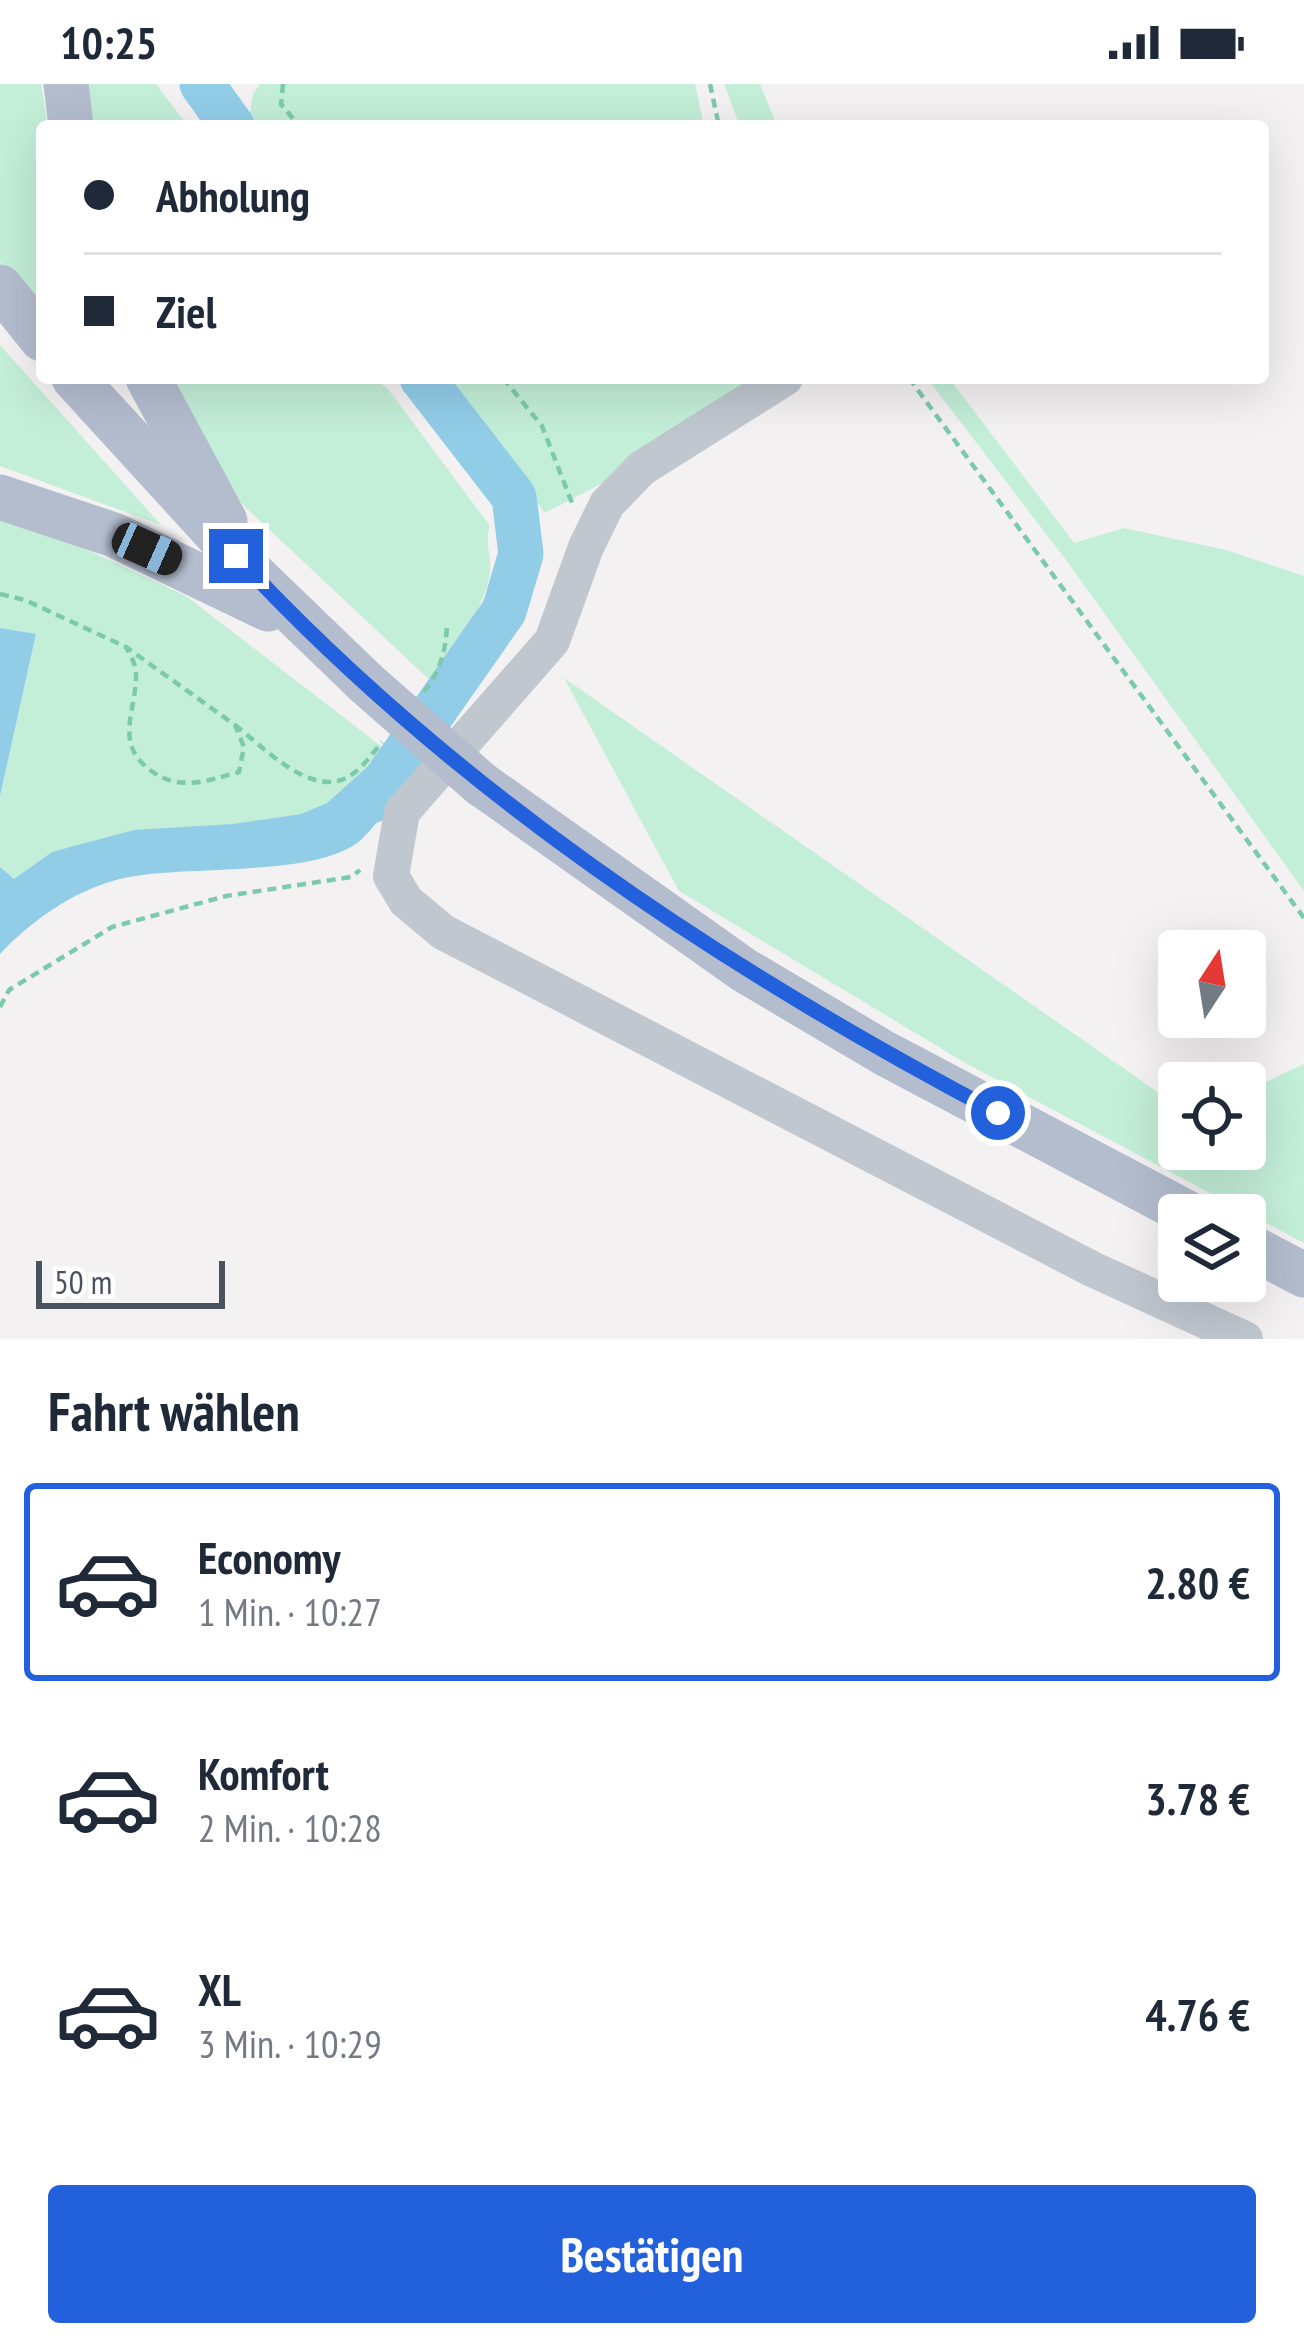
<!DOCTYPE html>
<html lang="de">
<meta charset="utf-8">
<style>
:root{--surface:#fff;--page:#f6f6f7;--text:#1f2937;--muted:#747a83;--line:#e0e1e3;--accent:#2360db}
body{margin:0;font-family:"PT Sans Narrow",sans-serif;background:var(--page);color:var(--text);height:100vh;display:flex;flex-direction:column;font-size:45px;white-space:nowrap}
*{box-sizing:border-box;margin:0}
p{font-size:39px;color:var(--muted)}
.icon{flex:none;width:66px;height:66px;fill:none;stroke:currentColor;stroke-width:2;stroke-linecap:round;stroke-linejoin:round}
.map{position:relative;height:1255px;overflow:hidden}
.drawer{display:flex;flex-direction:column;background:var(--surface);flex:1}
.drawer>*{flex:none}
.hud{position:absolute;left:36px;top:36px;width:1233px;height:264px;border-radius:12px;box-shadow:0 12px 48px #0002;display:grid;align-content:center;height:264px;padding:0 48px;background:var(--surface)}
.needle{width:78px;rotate:12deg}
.tools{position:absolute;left:1158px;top:846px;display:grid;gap:24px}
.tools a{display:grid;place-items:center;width:108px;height:108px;border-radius:12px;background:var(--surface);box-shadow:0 12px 48px #0002;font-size:60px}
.scale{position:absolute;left:36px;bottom:30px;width:189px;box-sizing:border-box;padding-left:12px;border:6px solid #4a525e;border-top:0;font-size:33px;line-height:42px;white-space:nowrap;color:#4a525e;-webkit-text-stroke:9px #fff;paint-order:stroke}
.end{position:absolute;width:54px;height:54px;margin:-27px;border:15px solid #2360db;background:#fff;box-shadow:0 0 0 6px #fff}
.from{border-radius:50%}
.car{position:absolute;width:36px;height:72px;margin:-36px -18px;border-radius:15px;box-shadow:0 0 9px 3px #0007;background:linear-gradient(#222 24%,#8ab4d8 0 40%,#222 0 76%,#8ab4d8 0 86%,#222 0)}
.hud b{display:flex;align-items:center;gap:42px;height:114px;font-size:45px}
.hud b+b{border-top:3px solid var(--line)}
.hud i{width:30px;height:30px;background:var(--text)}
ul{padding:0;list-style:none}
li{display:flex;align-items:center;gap:36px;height:198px;margin:0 24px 18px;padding:0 24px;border:6px solid transparent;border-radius:12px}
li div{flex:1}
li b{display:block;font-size:45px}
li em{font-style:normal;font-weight:700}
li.on{border-color:var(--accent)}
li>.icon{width:108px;height:108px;stroke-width:1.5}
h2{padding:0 48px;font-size:54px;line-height:144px}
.button{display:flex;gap:24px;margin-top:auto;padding:24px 48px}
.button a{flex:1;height:138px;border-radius:12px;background:var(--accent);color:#fff;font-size:48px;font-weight:700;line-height:138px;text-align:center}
.status{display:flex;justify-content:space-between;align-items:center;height:84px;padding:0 60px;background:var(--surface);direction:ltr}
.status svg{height:33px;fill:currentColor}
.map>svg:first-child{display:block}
</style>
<div class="status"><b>10:25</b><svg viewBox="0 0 49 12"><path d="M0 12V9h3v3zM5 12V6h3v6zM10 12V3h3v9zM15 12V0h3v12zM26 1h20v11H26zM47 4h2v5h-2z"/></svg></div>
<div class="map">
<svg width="1304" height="1255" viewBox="0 0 1304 1255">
<rect width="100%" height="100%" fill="#f3f1f1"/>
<!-- green -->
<g fill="#c3eed8">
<path d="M0,0h41l7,42h-6v188l-42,-52z"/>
<path d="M82,0h74l32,42h-99z"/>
<path d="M260,0h435l9,42h-449l-6,-8 4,-24z"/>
<path d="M724,0h36l17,42h-37z"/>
<path d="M0,261l161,180 -161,-59z"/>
<path d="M162,294h211l15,11 102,137c-6,17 2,30 0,47 -5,32 -37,85 -54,113l-193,-181 -57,-82z"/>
<path d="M444,294h325l-151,97 -73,38z"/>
<path d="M927,294h22l125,165 50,-15 102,22 78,26v315l-238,-331z"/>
<path d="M0,434l64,21 122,57 200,154 -59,53 -26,11 -249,38 -38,27 -14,-12v-71l36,-161 -36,-7z"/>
<path d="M564,594l615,429v42h61l8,5 16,-25 -7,-25 2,-19 45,-21v179l-337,-179 -288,-173z"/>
</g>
<!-- water -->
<g fill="#92cde8">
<path d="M0,544l36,6 -36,162z"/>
<path d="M386,666l26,21c-16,22 -31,50 -50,68 -45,41 -185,24 -246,41 -44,12 -85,41 -116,74v-87l14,12 38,-27 82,-22 99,-6 68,-10 26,-11z"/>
</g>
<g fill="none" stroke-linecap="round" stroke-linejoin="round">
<!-- river -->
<g stroke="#92cde8" stroke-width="45">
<path d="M202,0l30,42"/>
<path d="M371,717l133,-190 17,-57 -7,-57 -92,-119"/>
</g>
<!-- path -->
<g stroke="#7ccaac" stroke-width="4.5" stroke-dasharray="9 6" stroke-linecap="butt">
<path d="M283,0l-2,20 18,22"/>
<path d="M710,0l9,42"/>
<path d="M503,294l39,48 30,77"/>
<path d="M909,294l395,540"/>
<path d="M0,510l25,6 101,47 109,78 9,22 -5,25c-33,9 -60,20 -89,-2 -37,-28 -13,-59 -14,-97 0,-9 -6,-18 -10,-26"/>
<path d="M424,608c16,-20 22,-42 23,-67"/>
<path d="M235,641c26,20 70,67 106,55 17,-5 30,-25 41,-38"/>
<path d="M0,923l9,-17 103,-63 114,-31 125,-19 9,-7"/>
</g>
<!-- minor -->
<path stroke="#c0c7cf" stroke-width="36" d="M785,294l-143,90 -35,36 -21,43 -34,94 -150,171 -11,64 15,25 37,31 649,337 153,70"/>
<!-- major -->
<g stroke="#b3bdce" stroke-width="45">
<path d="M66,0l5,42"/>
<path d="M0,203l42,52"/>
<path d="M74,294l181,198 110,106"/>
<path d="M148,294l77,143"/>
<path d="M0,413l114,38 154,74"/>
<path d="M481,700l263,186 140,83 307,162"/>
<path d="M1245,1160l59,31"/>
</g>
<!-- major-bridge -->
<path stroke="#b3bdce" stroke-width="45" d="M365,598l116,102"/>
</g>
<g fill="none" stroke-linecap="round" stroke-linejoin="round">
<!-- route -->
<path stroke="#2360db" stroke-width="15" d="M236,472c216,233 483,410 762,557"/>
</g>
</svg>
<div class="tools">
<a><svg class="needle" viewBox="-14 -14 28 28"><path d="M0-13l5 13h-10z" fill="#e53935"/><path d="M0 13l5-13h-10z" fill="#747a83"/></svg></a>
<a><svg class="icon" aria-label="locate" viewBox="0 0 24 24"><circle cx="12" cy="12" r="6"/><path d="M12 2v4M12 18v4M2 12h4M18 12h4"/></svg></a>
<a><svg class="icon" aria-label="layers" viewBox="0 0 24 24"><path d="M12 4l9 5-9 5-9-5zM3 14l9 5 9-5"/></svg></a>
</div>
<div class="scale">50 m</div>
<i class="end from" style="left:998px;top:1029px"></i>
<i class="end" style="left:236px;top:472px"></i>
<i class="car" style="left:147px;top:465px;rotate:114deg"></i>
<div class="hud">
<b><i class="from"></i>Abholung</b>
<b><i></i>Ziel</b>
</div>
</div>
<section class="drawer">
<h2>Fahrt wählen</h2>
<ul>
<li class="on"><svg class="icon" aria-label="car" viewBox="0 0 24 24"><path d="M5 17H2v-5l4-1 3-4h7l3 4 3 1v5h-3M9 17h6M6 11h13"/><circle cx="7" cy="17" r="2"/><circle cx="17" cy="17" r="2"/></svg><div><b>Economy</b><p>1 Min. · 10:27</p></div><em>2.80 €</em></li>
<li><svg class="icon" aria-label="car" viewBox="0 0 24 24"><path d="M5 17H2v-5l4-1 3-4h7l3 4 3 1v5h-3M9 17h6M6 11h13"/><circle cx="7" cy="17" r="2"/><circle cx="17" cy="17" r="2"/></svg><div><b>Komfort</b><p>2 Min. · 10:28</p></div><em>3.78 €</em></li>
<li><svg class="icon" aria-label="car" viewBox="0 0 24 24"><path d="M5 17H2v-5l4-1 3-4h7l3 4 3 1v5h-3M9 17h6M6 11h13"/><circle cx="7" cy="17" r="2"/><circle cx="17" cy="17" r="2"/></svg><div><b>XL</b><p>3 Min. · 10:29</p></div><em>4.76 €</em></li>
</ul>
<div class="button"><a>Bestätigen</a></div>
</section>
